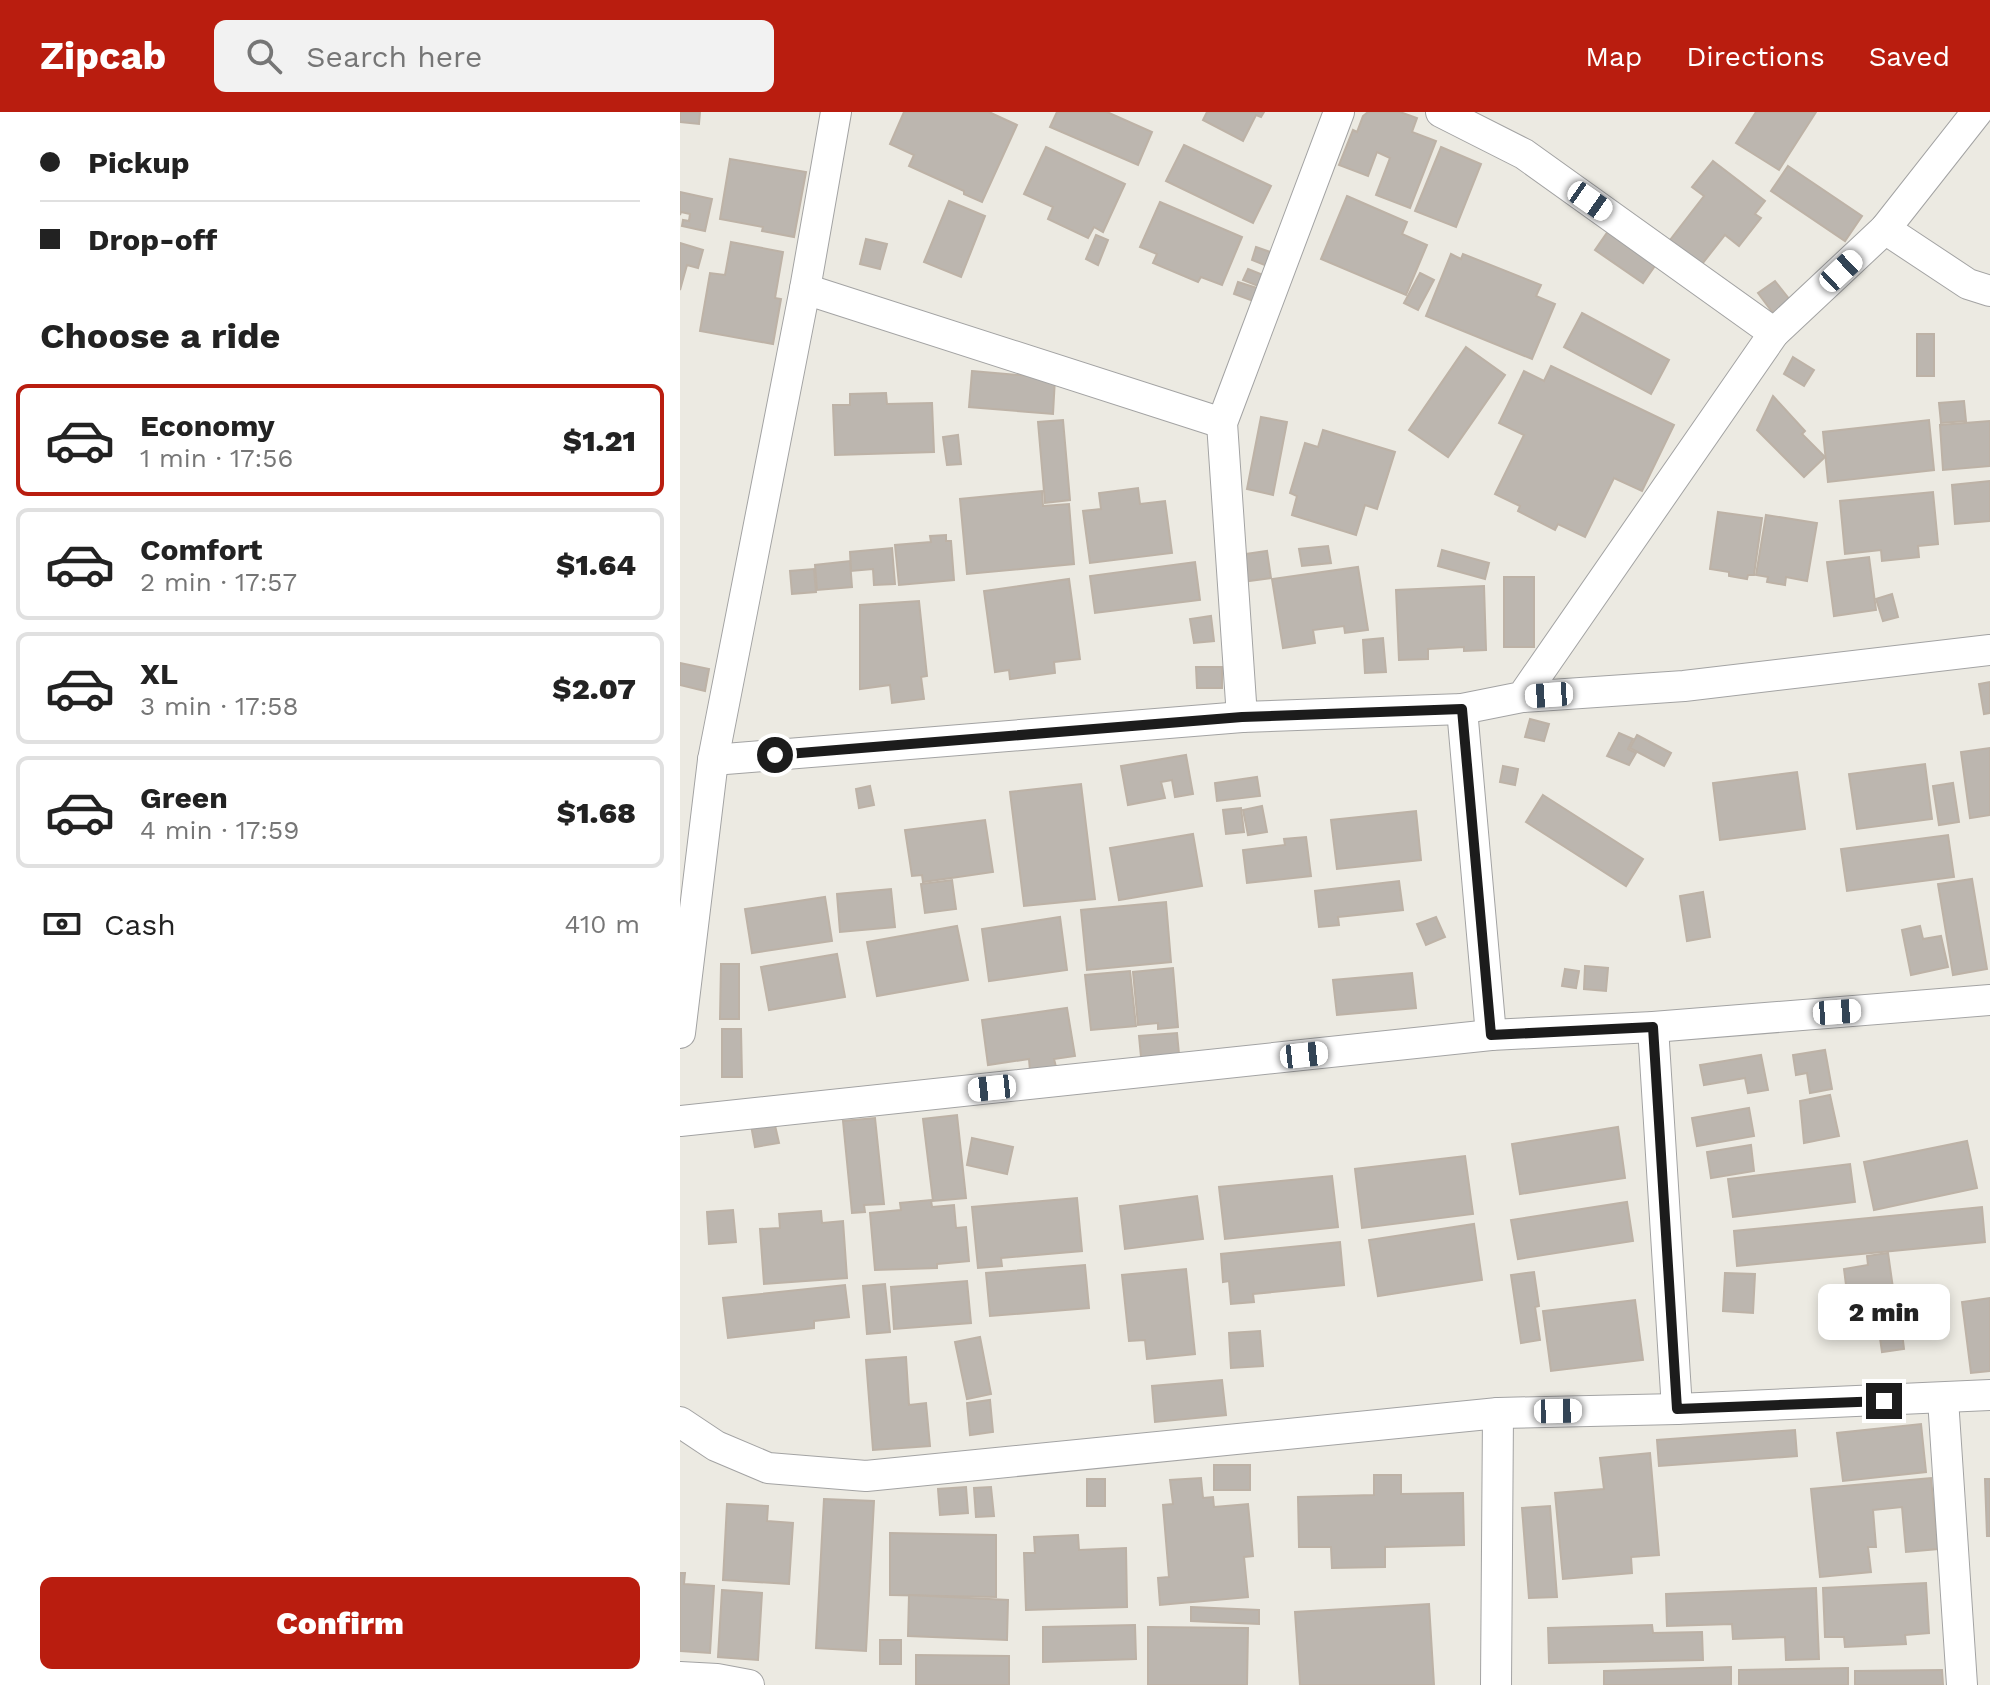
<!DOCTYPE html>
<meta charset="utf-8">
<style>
:root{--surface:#fff;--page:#f2f2f2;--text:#222;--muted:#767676;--line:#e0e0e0;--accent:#b91d0f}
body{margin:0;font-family:"Work Sans",sans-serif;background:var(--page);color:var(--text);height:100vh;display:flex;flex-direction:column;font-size:30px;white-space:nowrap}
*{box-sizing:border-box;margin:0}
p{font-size:26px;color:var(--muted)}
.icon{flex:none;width:44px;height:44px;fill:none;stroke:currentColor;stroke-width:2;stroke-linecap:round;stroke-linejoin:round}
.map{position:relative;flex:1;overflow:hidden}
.side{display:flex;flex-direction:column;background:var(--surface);width:680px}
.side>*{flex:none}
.guide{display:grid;align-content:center;height:176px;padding:0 40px;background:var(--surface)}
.end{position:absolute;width:36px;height:36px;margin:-18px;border:10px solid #1c1c1c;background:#fff;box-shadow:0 0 0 4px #fff}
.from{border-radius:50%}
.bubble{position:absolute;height:56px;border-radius:12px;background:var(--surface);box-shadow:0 4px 12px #0003;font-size:26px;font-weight:800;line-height:56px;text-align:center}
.car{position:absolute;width:24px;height:48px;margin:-24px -12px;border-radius:10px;box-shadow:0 0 6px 2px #0007;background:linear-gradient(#fff 24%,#345 0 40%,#fff 0 76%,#345 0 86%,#fff 0)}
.guide b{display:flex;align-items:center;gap:28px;height:76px;font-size:30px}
.guide b+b{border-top:2px solid var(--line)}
.guide i{width:20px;height:20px;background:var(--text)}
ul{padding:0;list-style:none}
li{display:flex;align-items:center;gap:24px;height:112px;margin:0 16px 12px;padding:0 24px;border:4px solid var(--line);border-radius:12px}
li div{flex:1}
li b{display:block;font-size:30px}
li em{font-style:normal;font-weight:800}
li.active{border-color:var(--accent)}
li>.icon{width:72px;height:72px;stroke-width:1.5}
h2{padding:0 40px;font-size:36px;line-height:96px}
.pay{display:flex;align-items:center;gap:20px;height:88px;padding:0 40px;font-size:30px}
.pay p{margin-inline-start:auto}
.cta{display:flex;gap:16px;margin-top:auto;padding:16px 40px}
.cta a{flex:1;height:92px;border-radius:12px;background:var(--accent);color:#fff;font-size:32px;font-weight:800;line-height:92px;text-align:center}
header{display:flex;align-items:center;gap:48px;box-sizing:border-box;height:112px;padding:0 40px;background:var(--accent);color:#fff}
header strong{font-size:38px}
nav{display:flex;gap:44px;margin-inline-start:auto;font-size:28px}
.search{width:560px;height:72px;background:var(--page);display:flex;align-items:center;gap:20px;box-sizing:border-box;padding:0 28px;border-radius:12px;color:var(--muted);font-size:30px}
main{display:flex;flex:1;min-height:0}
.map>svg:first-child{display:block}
</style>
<header>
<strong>Zipcab</strong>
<div class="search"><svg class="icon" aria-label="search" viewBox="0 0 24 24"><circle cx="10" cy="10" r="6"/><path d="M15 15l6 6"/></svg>Search here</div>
<nav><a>Map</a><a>Directions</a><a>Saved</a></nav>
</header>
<main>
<section class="side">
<div class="guide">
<b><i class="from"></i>Pickup</b>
<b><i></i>Drop-off</b>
</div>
<h2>Choose a ride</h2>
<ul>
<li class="active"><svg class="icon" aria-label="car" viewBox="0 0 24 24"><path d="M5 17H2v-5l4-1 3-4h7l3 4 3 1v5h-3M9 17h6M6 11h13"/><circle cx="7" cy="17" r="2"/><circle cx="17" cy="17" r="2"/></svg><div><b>Economy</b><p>1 min · 17:56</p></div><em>$1.21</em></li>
<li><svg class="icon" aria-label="car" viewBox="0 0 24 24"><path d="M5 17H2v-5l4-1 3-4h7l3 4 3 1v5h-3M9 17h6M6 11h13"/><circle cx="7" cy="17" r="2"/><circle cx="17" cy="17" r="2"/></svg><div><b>Comfort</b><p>2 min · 17:57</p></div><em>$1.64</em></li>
<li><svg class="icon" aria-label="car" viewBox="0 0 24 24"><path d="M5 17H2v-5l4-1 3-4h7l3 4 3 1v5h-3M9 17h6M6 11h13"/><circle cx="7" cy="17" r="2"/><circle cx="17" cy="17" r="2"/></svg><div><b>XL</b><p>3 min · 17:58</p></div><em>$2.07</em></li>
<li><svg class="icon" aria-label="car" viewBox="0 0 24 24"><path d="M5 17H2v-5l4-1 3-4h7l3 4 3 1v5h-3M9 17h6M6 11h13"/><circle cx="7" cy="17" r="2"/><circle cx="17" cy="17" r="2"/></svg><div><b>Green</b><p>4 min · 17:59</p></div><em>$1.68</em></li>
</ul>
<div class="pay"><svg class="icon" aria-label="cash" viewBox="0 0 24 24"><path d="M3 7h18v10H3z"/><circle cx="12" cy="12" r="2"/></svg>Cash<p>410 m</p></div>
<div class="cta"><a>Confirm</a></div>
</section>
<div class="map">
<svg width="1310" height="1573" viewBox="0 0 1310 1573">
<rect width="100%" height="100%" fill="#eceae2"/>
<!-- building -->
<g fill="#bcb6af" stroke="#bdb2a6" stroke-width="2">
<path d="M0,0h20l-1,12 -19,-2z"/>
<path d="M224,0h85l28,13 -35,77 -18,-8v-3l-55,-25 5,-11 -24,-11z"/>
<path d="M377,0h50l45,20 -14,33 -88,-38z"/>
<path d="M527,0h57l-3,5 -5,-2 -13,26 -40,-21z"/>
<path d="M688,0h32l17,6 -5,14 24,9 -26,67 -34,-13 14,-37 -13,-6 -9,24 -29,-11 14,-35 4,2 6,-16z"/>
<path d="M1076,0h60l-37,58 -43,-27z"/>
<path d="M504,33l87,41 -18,37 -87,-42z"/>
<path d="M366,35l79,37 -22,48 -9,-5 -6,11 -40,-19 5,-12 -29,-13z"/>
<path d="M761,35l40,17 -25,63 -41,-16z"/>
<path d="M50,47l76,13 -12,65 -32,-6 1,-4 -43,-8z"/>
<path d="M1033,49l52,40 -10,13 6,4 -22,28 -14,-11 -23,29 -32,-24 34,-44 -12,-9z"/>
<path d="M1108,54l74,50 -17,25 -74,-50z"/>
<path d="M0,80l32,7 -7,32 -23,-5 1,-6 6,1 1,-7 -9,-2 -1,3z"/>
<path d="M667,84l60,26 -5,12 25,11 -21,50 -85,-36z"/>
<path d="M269,89l36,15 -24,61 -37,-15z"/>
<path d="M480,90l82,35 -20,48 -21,-8 -3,5 -45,-19 4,-9 -17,-7z"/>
<path d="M931,115l48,33 -16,23 -48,-33z"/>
<path d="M416,123l12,5 -10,25 -12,-6z"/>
<path d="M186,127l21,5 -7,25 -20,-5z"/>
<path d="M51,130l52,10 -8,46 6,1 -8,45 -73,-13 10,-58 15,2z"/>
<path d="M0,131l23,7 -5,18 -11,-3 -7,25z"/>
<path d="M576,135l20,7 -4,14 -20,-8z"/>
<path d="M771,142l10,5 2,-5 78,31 -5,11 19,8 -23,55 -106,-43z"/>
<path d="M568,157l20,8 -5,11 -20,-8z"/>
<path d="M740,161l14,7 -16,30 -14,-7z"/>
<path d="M1095,169l15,19 -17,13 -15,-20z"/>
<path d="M558,170l22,7 -4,13 -22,-8z"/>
<path d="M902,201l87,47 -18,34 -87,-47z"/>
<rect x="1237" y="222" width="17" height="42"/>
<path d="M786,235l39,28 -57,82 -39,-27z"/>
<path d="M1113,245l21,13 -10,16 -20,-12z"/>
<path d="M871,254l123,59 -32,66 -28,-13 -29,59 -27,-13 -3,6 -37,-19 2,-5 -25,-12 29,-59 -25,-12 25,-52 20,10z"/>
<path d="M292,259l83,7 -2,36 -84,-7z"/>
<path d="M206,281l1,11 45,-1 2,49 -99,3 -2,-50h17v-11z"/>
<path d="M1093,284l32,35 -3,3 23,23 -21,20 -47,-47z"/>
<path d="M1284,289l2,20 -25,2 -2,-20z"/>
<path d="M581,305l26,5 -14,73 -26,-6z"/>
<path d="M383,308l7,80 -25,3 -7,-81z"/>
<path d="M1249,308l5,50 -106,12 -5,-50z"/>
<path d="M1310,309v45l-47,4 -3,-45z"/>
<path d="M643,318l72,22 -18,57 -12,-4 -9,30 -64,-20 5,-19 -7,-3 15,-50 13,4z"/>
<path d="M278,323l3,29 -14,1 -4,-28z"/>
<path d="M1310,369v40l-35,3 -3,-39z"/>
<path d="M458,376l2,16 25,-3 7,52 -82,10 -7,-52 18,-2 -2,-16z"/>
<path d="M362,379l1,15 26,-2 5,60 -107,10 -7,-75z"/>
<path d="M1253,380l5,52 -20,2 1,11 -37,4 -1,-11 -36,4 -5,-53z"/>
<path d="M1038,400l44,6 -8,57h-6l-1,4 -18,-3v-4l-19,-3z"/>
<path d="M1086,403l51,8 -10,58 -21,-4 -1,8 -18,-3 1,-5 -12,-2z"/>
<path d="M266,423v6h5l3,39 -55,5 -4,-40 36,-3 -1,-6z"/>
<path d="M648,434l3,17 -29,3 -3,-17z"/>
<path d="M212,436l3,36 -21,1 -1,-16 -22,2 -1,-19z"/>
<path d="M762,438l47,13 -4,16 -47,-13z"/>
<path d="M587,439l4,27 -30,4 -3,-27z"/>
<path d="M1189,445l7,53 -42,6 -7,-54z"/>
<path d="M170,449l2,26 -35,3 -2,-25z"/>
<path d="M515,450l5,38 -105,13 -5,-37z"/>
<path d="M678,455l10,63 -23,3 -1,-7 -31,4 2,13 -32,5 -11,-69z"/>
<path d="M134,457l2,23 -24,2 -2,-23z"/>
<rect x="824" y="465" width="30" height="70"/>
<path d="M389,467l11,80 -26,3 1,11 -45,6 -1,-9 -14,2 -11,-81z"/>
<path d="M804,474l2,64 -22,1v-4l-36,2v10l-29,1 -3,-70z"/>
<path d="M1212,482l6,23 -15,4 -7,-22z"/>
<path d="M239,489l8,75 -6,1 3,22 -32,4 -2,-18 -30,4v-84z"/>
<path d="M531,504l3,25 -20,2 -4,-24z"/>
<path d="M703,526l3,34 -21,1 -2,-33z"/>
<path d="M0,551l29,6 -4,22 -25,-6z"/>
<path d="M516,555h26v21h-25z"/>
<path d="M1310,570v31l-6,1 -5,-30z"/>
<path d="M850,607l19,5 -5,17 -19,-4z"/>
<path d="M939,621l14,6 -5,10 8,4 -7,12 -22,-9z"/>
<path d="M957,623l34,18 -7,13 -34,-18z"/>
<path d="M1310,636v67l-20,3 -9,-66z"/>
<path d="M506,643l7,39 -18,3 -3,-17 -11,2 4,16 -37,7 -7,-39z"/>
<path d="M1245,652l7,55 -75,10 -8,-55z"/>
<path d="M823,654l15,3 -3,16 -15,-3z"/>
<path d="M1117,660l8,57 -85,11 -7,-57z"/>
<path d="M577,665l3,19 -43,5 -2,-18z"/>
<path d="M1273,671l6,39 -20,3 -6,-39z"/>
<path d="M401,672l14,115 -71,7 -14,-114z"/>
<path d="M190,674l4,19 -15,3 -3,-19z"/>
<path d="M863,683l100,64 -17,27 -100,-64z"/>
<path d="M582,694l5,26 -19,3 -5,-25z"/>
<path d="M561,696l3,24 -18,2 -3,-24z"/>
<path d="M736,699l5,49 -84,9 -6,-49z"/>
<path d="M305,708l8,52 -70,10 -1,-7 -10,1 -7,-46z"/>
<path d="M513,722l9,52 -83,14 -9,-52z"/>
<path d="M1268,723l6,42 -107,14 -6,-42z"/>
<path d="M626,725l5,39 -64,7 -4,-33 42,-5 -1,-6z"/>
<path d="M1292,767l15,90 -34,6 -15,-91z"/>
<path d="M272,768l4,29 -31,4 -4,-29z"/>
<path d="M719,769l4,29 -65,7 1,8 -20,2 -4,-36z"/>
<path d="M211,777l4,38 -55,5 -3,-38z"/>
<path d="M1023,780l7,45 -23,4 -7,-45z"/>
<path d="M145,785l7,44 -80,12 -7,-44z"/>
<path d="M486,790l5,60 -84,8 -6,-60z"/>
<path d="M380,805l7,53 -78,11 -7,-52z"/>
<path d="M756,805l9,20 -19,8 -9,-21z"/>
<path d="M277,814l11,54 -91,16 -10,-54z"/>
<path d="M1240,814l3,13 18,-3 7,31 -37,8 -9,-45z"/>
<path d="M157,842l8,43 -76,13 -8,-43z"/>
<path d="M41,852h18v55h-19z"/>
<path d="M905,854l23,2 -2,23 -22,-2z"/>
<path d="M493,856l5,59 -20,2v-6l-20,2 -5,-53z"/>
<path d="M885,857l14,2 -3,17 -14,-2z"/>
<path d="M450,859l6,55 -45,4 -6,-55z"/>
<path d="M732,861l4,35 -79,7 -4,-35z"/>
<path d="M387,896l8,48 -21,3 2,8 -26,4 -1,-12 -41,6 -6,-45z"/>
<path d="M42,917h19l1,48h-20z"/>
<path d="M497,921l2,21 -38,3 -2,-21z"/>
<path d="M1145,938l7,39 -22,4 -3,-20 -11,2 -3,-20z"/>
<path d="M1081,943l7,35 -20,3 -3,-15 -41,7 -4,-20z"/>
<path d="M1150,983l9,41 -35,7 -4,-42z"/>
<path d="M1069,996l5,28 -57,10 -5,-28z"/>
<path d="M277,1003l9,83 -33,3 -10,-82z"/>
<path d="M195,1006l9,86 -20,1 1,7 -13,1 -9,-92z"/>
<path d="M94,1009l5,22 -24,4 -4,-22z"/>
<path d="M938,1015l7,51 -105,16 -8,-50z"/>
<path d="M292,1026l41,9 -6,27 -40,-9z"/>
<path d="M1287,1029l10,47 -103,22 -10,-48z"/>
<path d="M1071,1033l3,26 -43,7 -4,-26z"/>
<path d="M785,1044l8,58 -111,14 -7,-59z"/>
<path d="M1170,1052l5,38 -122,15 -5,-38z"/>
<path d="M652,1064l6,51 -113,12 -6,-52z"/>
<path d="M517,1084l6,43 -78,10 -5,-43z"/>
<path d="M397,1086l5,53 -81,7 1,8 -24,2 -6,-61z"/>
<path d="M251,1088l1,7 22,-2 2,23 10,-1 3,34 -32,3v4l-62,2 -5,-57 31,-3 -1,-7z"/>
<path d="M947,1090l6,39 -115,18 -7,-39z"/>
<path d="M1302,1095l3,35 -248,24 -3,-35z"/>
<path d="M53,1098l3,32 -27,2 -2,-32z"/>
<path d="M141,1099l1,12 21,-2 4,57 -83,6 -4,-55 20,-1 -1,-14z"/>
<path d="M794,1112l8,56 -104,16 -9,-56z"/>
<path d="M660,1130l4,43 -91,9 1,8 -23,2 -2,-23 -6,1 -2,-28z"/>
<path d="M1208,1141l5,35 -46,5 -3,-24 24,-4 -1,-9z"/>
<path d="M405,1153l4,43 -99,8 -4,-43z"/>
<path d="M506,1157l9,85 -48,5 -2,-19 -16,1 -7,-66z"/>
<path d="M854,1160l5,34 -4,1 5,33 -19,3 -10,-68z"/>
<path d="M1045,1161l30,1 -2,39 -30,-2z"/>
<path d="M287,1169l4,42 -77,6 -3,-42z"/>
<path d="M205,1172l5,48 -23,2 -4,-48z"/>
<path d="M165,1173l4,32 -35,4v7l-86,10 -5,-40z"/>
<path d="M1217,1180l7,57 -22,3 -8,-57z"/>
<path d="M1310,1186v73l-19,2 -9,-71z"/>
<path d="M955,1188l8,60 -92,11 -8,-60z"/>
<path d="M580,1219l3,35 -32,2 -2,-35z"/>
<path d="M300,1225l11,57 -24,5 -12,-57z"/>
<path d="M226,1245l3,48 17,-2 4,43 -57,4 -7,-90z"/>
<path d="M542,1268l4,35 -71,7 -3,-36z"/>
<path d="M310,1288l3,32 -23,3 -3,-32z"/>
<path d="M1241,1312l5,48 -83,9 -6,-48z"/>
<path d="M1115,1318l2,26 -138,10 -2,-26z"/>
<path d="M970,1341l9,102 -28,2 1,16 -69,6 -8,-86 49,-4 -4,-31z"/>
<rect x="534" y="1353" width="36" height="25"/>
<path d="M694,1363h27v19l62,-1 1,52 -79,2v20l-53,1 -1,-21h-32l-1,-50 76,-2z"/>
<path d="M521,1366l2,20 10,-1 1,10 34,-3 5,52 -9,1 4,40 -88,8 -2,-27 11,-1 -6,-72 10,-1 -3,-24z"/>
<path d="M1251,1366l7,71 -32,3 -4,-45 -29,3 3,37h-8l3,25 -51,5 -9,-88z"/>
<rect x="407" y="1367" width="18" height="27"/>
<path d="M1305,1367h5v57h-3z"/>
<path d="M286,1375l2,26 -28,2 -2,-26z"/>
<path d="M311,1375l3,29 -18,1 -2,-29z"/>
<path d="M144,1387l50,2 -8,150 -50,-3z"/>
<path d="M47,1392l41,2 -1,15 26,2 -4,61 -66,-4z"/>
<path d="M870,1394l7,91 -28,1 -7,-90z"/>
<path d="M210,1421l106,2v62l-106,-2z"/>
<path d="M398,1423l1,15 47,-2 1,59 -101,3 -2,-57h11l-1,-16z"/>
<path d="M0,1461h5l-1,11 30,2 -4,67 -30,-2z"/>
<path d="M1246,1471l3,50 -24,2 1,9 -61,3 -1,-10h-19l-2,-49z"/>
<path d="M1136,1476l3,71 -33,1 -1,-23 -52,2 -1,-15 -65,2 -1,-32z"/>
<path d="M42,1478l40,3 -4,67 -40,-3z"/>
<path d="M229,1483l99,5 -1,40 -99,-4z"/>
<path d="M749,1492l5,81h-134l-5,-73z"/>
<path d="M511,1495l68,3v14l-68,-3z"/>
<path d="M455,1513l1,34 -93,3v-35z"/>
<path d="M972,1513l1,8 49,-1 1,28 -154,3 -1,-35z"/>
<path d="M468,1515l100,1 -1,57h-99z"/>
<rect x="200" y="1528" width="21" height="24"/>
<path d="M236,1543l93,1v29h-93z"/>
<path d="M1051,1555v18h-127v-14z"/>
<path d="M1168,1556v17h-109v-15z"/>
<path d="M1262,1558l1,15h-88v-14z"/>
</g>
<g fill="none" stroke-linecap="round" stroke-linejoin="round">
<defs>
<g id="minor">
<path d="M761,0l83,42 250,179"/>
<path d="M1205,117l83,55 22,7"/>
<path d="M125,177l417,134"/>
<path d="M842,585l162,-11 306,-36"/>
<path d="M782,597l29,326"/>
<path d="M562,605l-20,-294 117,-311"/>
<path d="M33,648l529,-43 220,-8 60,-12 252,-364 111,-104 92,-117"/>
<path d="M973,915l24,382"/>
<path d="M0,921l33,-273 92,-471 31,-177"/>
<path d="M0,1009l811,-86 162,-8 337,-27"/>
<path d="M1263,1287l19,286"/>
<path d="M0,1310l36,24 52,22 98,8 632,-63 179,-4 313,-14"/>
<path d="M0,1565l37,2 32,6"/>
<path d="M816,1573l2,-272"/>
</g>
</defs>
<!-- minor casing -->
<use href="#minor" stroke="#a3a3a3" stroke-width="32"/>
<!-- minor -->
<use href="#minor" stroke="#fff" stroke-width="30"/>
</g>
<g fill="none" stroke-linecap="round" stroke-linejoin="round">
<!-- route -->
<path stroke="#1c1c1c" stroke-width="10" d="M95,643l467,-38 220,-8 29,326 162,-8 24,382 207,-8"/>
</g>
</svg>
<i class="end from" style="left:95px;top:643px"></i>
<i class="end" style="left:1204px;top:1289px"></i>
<div class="bubble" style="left:1138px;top:1172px;width:132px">2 min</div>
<i class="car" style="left:910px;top:89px;rotate:125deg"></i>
<i class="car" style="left:1161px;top:159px;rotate:47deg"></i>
<i class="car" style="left:869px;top:583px;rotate:266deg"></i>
<i class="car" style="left:1157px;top:900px;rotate:86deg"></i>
<i class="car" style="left:624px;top:943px;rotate:84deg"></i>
<i class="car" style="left:312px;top:976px;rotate:264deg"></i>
<i class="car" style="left:878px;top:1299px;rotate:89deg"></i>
</div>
</main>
